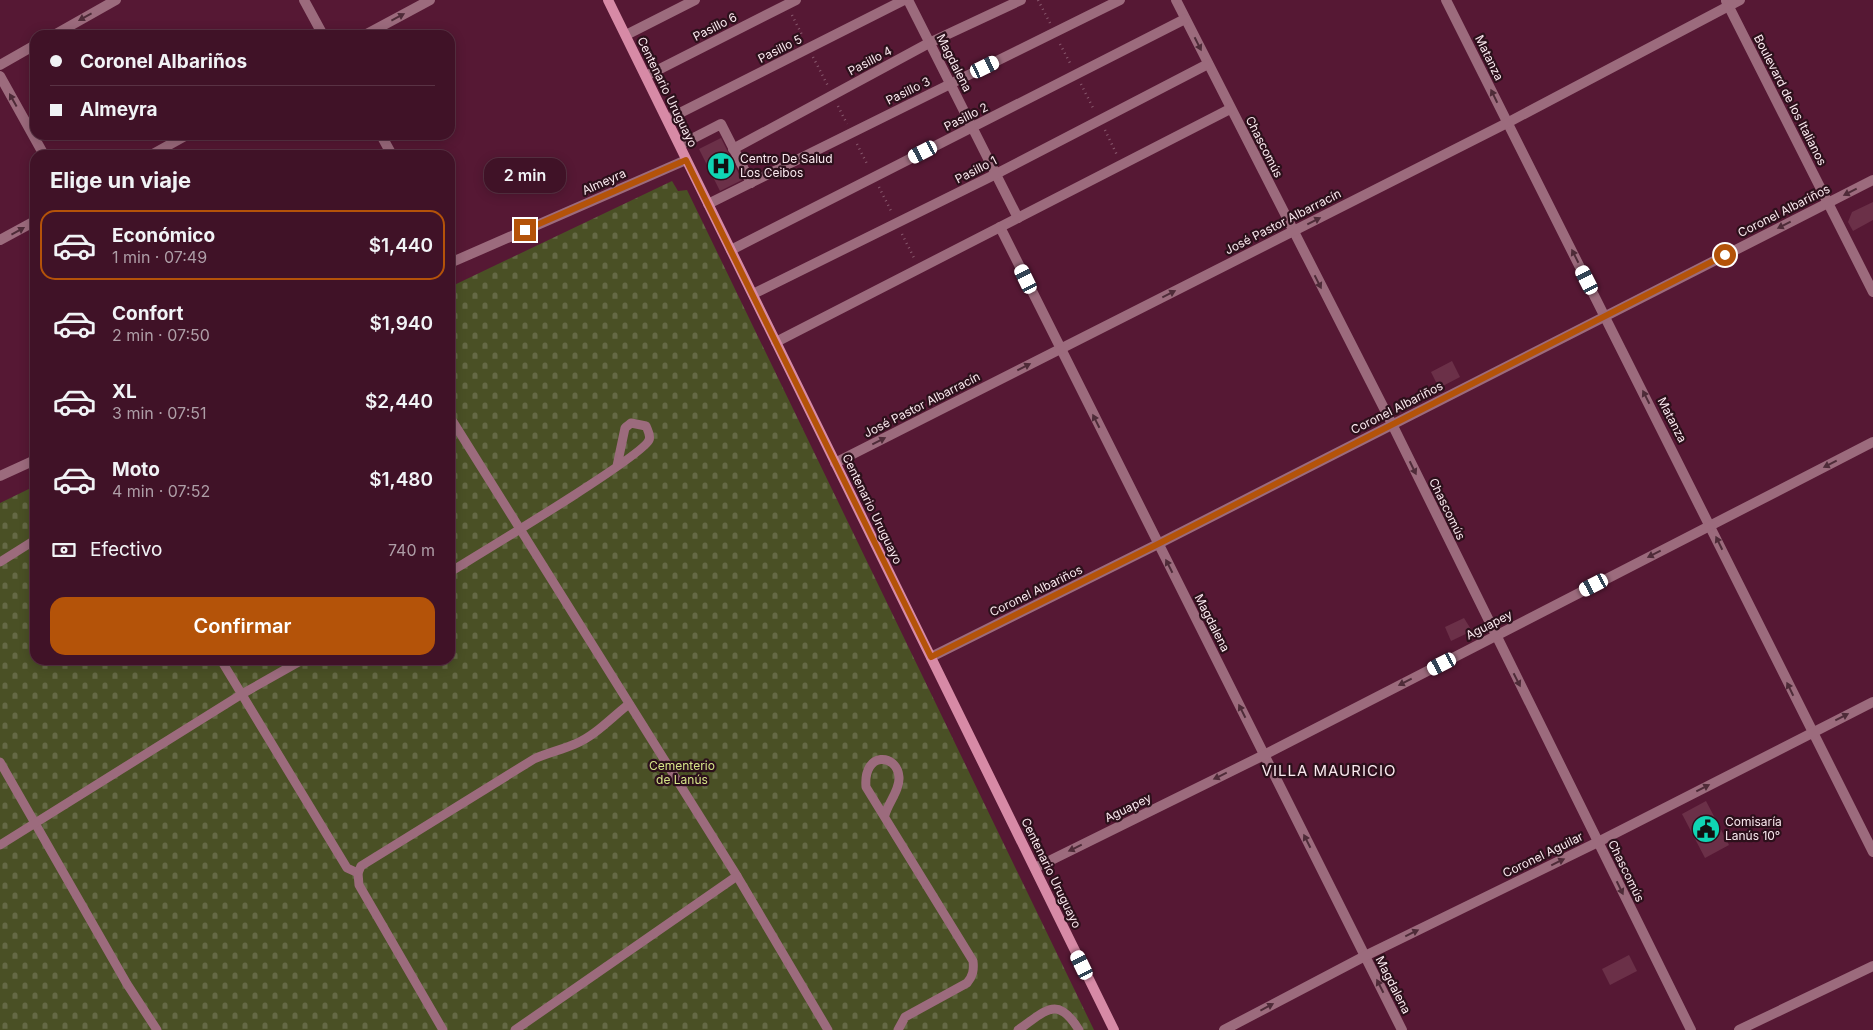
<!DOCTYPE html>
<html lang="es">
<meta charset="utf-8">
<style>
:root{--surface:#401227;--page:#4b2033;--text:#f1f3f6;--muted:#ae9ea7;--line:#593244;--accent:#b45309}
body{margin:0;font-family:Inter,sans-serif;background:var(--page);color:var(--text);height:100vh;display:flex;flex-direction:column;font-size:19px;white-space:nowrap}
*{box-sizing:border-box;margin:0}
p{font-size:16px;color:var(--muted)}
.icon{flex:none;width:28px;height:28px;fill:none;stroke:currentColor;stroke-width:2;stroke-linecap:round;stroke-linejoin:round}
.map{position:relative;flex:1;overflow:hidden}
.side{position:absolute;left:30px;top:150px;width:425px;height:515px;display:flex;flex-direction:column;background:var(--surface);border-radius:15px;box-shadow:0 2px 12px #0003,0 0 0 1px var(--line)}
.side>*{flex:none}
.top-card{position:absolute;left:30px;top:30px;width:425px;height:110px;border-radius:15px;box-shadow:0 2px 12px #0003,0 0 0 1px var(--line);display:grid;align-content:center;height:110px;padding:0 20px;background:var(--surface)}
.end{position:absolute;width:22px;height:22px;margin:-11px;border:6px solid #b45309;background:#fff;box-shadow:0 0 0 2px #fff}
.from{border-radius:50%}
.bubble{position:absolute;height:35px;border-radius:15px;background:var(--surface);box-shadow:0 2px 12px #0003,0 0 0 1px var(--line);font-size:16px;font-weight:600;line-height:35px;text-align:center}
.car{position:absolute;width:15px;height:30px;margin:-15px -8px;border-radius:6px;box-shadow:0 0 4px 1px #0007;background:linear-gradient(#fff 24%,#345 0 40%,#fff 0 76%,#345 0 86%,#fff 0)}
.top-card b{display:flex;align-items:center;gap:18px;height:48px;font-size:19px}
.top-card b+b{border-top:1px solid var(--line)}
.top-card i{width:12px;height:12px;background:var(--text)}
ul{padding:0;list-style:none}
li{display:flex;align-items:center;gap:15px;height:70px;margin:0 10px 8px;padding:0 10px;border:2px solid transparent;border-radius:15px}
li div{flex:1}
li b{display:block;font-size:19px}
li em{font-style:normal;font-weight:600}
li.selected{border-color:var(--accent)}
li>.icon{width:45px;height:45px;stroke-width:1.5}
h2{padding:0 20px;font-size:22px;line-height:60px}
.pay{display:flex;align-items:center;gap:12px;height:55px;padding:0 20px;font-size:19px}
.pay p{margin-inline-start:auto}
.button{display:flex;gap:10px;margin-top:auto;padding:10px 20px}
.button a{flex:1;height:58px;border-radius:15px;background:var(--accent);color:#fff;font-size:20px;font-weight:600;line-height:58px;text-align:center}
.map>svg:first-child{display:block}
</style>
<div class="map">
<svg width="1873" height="1030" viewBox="0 0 1873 1030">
<defs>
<pattern id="cemetery-stones" width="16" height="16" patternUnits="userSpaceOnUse" patternTransform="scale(1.25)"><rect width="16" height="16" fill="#4a5025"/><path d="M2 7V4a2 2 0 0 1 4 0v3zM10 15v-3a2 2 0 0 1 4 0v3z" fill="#656945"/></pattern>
</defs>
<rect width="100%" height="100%" fill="#561834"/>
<!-- cemetery -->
<path fill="url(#cemetery-stones)" d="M672,181l6,10 9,-1 407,840h-1094v-527l35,-17v174h415v-373z"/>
<!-- building -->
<g fill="#6b3048">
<path d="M721,138l21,42 -22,11 -21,-42z"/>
<path d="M1873,202v18l-20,11 -5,-9 4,-10z"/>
<path d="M1452,361l8,16 -21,11 -8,-16z"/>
<path d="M1464,618l8,13 -21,10 -6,-14z"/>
<path d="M1706,801l23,44 -24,13 -23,-44z"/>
<path d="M1629,955l8,16 -27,14 -8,-16z"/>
</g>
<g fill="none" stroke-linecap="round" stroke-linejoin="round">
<!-- path -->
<g stroke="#88586d" stroke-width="2.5" stroke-dasharray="1 4" stroke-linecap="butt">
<path d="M1038,0l12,23"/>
<path d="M792,15l11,22"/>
<path d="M1060,44l10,19"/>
<path d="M813,57l15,29"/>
<path d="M1081,84l13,26"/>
<path d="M838,106l9,18"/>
<path d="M1105,130l12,25"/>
<path d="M857,144l11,22"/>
<path d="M879,187l13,26"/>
<path d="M902,234l12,24"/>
</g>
<!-- lane -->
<g stroke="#9c6b7d" stroke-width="9">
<path d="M450,417l287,459 91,154"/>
<path d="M0,562l35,-22"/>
<path d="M450,572c26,-16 193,-116 199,-132 2,-5 -1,-9 -3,-14l-15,-3 -6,5 -8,38"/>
<path d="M221,660l126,208 11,5"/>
<path d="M0,762l127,222 30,46"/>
<path d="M885,815c3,-12 15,-25 14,-38 -2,-24 -36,-26 -33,10l107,174c1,9 0,15 -6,22l-62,34 -7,13"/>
<path d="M0,845l242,-151 60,-34"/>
<path d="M443,1030l-84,-145 -1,-12 3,-7 173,-107c13,-6 27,-9 41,-15 20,-8 37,-27 54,-40"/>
<path d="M515,1030l222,-154"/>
<path d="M1018,1030c28,-19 39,-36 61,0"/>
</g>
<!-- street -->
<g stroke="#9c6b7d" stroke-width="10">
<path d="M304,0l19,35"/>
<path d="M908,0l110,218"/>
<path d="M1176,0l216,424 299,606"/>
<path d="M1446,0l427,852"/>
<path d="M1726,1l147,291"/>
<path d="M54,35l62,-35"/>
<path d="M365,35l65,-35"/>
<path d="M626,35l69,-35"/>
<path d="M0,65l35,-20"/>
<path d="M0,76l44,79"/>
<path d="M646,76l150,-76"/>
<path d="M668,119l236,-119"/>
<path d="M381,135l11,20"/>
<path d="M680,145l41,-21 30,59"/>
<path d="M733,149l196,-106 92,-43"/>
<path d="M151,155l36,-20"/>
<path d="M708,204l412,-204"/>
<path d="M1000,227l402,803"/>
<path d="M0,240l35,-19"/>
<path d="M731,250l454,-231"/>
<path d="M450,263l236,-103"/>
<path d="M753,294l243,-120 212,-110"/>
<path d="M776,342l454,-233"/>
<path d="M835,463l672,-340 233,-123"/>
<path d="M0,476l35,-16"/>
<path d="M931,657l227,-113 715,-364"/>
<path d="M1035,868l229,-113 609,-313"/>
<path d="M1224,1030l141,-74 233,-114 275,-140"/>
<path d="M1739,1030l134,-64"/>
</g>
<!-- secondary -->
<path stroke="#d78aa6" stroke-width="10" d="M608,0l506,1030"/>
</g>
<!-- one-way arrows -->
<defs><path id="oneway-solid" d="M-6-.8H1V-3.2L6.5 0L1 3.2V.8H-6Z" transform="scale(1.25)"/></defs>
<g fill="#4e2b38">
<use href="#oneway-solid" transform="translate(85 17) rotate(151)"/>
<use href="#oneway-solid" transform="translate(398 17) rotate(-28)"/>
<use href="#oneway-solid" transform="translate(1198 44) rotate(63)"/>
<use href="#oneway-solid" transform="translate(1494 96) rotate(-116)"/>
<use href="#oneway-solid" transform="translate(13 100) rotate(-119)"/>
<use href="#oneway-solid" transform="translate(1850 192) rotate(153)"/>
<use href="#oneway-solid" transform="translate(1314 221) rotate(-27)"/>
<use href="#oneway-solid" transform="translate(1784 225) rotate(153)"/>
<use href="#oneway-solid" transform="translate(18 231) rotate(-29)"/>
<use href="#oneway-solid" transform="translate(1575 256) rotate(-117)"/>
<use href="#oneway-solid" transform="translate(1318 282) rotate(63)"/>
<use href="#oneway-solid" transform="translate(1169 294) rotate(-27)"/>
<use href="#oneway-solid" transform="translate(1024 367) rotate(-27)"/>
<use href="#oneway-solid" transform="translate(1646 397) rotate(-117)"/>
<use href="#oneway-solid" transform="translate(1096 421) rotate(-117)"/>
<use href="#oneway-solid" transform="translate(879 441) rotate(-27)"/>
<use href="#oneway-solid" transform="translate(1830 464) rotate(153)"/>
<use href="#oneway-solid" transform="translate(1413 468) rotate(64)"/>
<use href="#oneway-solid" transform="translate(1719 543) rotate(-116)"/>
<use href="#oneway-solid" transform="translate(1654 554) rotate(153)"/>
<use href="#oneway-solid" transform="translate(1169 566) rotate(-117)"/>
<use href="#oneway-solid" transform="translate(1517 680) rotate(63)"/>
<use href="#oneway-solid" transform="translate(1405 682) rotate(153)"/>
<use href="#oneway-solid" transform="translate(1790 689) rotate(-116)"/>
<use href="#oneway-solid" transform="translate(1242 711) rotate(-117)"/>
<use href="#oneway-solid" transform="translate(1842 717) rotate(-27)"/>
<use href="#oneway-solid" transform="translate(1220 776) rotate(154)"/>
<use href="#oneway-solid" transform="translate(1703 788) rotate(-27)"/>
<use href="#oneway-solid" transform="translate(1307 841) rotate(-117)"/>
<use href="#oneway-solid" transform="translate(1075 848) rotate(154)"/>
<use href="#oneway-solid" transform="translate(1558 862) rotate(-26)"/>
<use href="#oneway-solid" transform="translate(1620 888) rotate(64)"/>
<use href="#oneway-solid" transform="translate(1412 933) rotate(-26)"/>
<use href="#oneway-solid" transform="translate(1380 986) rotate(-117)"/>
<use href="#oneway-solid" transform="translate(1267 1007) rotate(-28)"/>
</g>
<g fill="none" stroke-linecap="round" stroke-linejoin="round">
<!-- route -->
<path stroke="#b45309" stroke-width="6" d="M525,230l161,-70 245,497 227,-113 567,-289"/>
</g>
<!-- icons -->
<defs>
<symbol id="hospital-disc" viewBox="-11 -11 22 22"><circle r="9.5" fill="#0fd5b4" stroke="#2c101b"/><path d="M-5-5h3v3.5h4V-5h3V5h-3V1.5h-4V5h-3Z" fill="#111"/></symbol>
<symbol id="civic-disc" viewBox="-11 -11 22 22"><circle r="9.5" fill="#0fd5b4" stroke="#2c101b"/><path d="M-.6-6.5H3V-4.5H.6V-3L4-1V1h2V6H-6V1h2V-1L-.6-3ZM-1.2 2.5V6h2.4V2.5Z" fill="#111"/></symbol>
</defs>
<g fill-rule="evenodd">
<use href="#hospital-disc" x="705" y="150" width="32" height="32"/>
<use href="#civic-disc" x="1690" y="813" width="32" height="32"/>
</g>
<g text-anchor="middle" stroke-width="4.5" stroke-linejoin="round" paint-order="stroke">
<!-- street labels -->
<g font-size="12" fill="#fae9ef" stroke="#2c101b">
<text transform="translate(715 27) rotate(-27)" y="4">Pasillo 6</text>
<text transform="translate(780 49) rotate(-27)" y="4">Pasillo 5</text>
<text transform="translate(1489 58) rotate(64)" y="4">Matanza</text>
<text transform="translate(870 61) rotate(-28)" y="4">Pasillo 4</text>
<text transform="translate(954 63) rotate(63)" y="4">Magdalena</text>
<text transform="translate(908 91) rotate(-26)" y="4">Pasillo 3</text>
<text transform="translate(667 92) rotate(64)" y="4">Centenario Uruguayo</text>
<text transform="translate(1790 100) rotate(63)" y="4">Boulevard de los Italianos</text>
<text transform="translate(966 117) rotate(-27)" y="4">Pasillo 2</text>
<text transform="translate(1264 147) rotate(63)" y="4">Chascomús</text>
<text transform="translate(976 170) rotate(-27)" y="4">Pasillo 1</text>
<text transform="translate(604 182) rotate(-24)" y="4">Almeyra</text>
<text transform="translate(1784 211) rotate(-27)" y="4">Coronel Albariños</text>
<text transform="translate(1283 222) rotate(-27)" y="4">José Pastor Albarracín</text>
<text transform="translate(922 405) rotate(-27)" y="4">José Pastor Albarracín</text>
<text transform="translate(1397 408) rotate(-27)" y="4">Coronel Albariños</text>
<text transform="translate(1672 420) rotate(63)" y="4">Matanza</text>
<text transform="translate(872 509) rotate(64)" y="4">Centenario Uruguayo</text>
<text transform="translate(1447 509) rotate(64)" y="4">Chascomús</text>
<text transform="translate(1036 591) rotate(-26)" y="4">Coronel Albariños</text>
<text transform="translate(1212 623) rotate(63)" y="4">Magdalena</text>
<text transform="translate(1489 625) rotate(-27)" y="4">Aguapey</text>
<text transform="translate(1128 808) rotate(-26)" y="4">Aguapey</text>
<text transform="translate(1543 855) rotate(-26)" y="4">Coronel Aguilar</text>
<text transform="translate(1626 871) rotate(64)" y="4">Chascomús</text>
<text transform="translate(1051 873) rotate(64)" y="4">Centenario Uruguayo</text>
<text transform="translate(1393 985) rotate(63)" y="4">Magdalena</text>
</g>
<!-- poi labels -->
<g font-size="12" fill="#fae9ef" stroke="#2c101b" text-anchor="start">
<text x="740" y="163">Centro De Salud<tspan x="740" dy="14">Los Ceibos</tspan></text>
<text x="1725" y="826">Comisaría<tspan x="1725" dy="14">Lanús 10°</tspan></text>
</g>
<!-- park labels -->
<g font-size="12" fill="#d6e588" stroke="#2c101b">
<text x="682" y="770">Cementerio<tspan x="682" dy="14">de Lanús</tspan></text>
</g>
<!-- quarter labels -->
<g font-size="15" letter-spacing="1" fill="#fae9ef" stroke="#2c101b">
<text x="1329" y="776">VILLA MAURICIO</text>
</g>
</g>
</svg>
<i class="end from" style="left:1725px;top:255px"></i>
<i class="end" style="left:525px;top:230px"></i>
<div class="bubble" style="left:484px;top:158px;width:82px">2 min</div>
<i class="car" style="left:985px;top:67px;rotate:64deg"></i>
<i class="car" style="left:923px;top:152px;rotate:243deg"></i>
<i class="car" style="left:1026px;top:279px;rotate:334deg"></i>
<i class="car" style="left:1587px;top:280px;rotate:333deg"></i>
<i class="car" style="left:1594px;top:585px;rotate:243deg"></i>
<i class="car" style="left:1442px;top:664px;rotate:243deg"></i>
<i class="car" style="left:1082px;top:965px;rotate:334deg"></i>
<div class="top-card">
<b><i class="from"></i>Coronel Albariños</b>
<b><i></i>Almeyra</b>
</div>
<section class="side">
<h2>Elige un viaje</h2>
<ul>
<li class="selected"><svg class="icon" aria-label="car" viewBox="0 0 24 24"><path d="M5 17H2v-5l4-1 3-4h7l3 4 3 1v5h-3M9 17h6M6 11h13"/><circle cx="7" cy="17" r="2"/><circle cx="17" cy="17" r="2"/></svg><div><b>Económico</b><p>1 min · 07:49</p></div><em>$1,440</em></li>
<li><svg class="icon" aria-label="car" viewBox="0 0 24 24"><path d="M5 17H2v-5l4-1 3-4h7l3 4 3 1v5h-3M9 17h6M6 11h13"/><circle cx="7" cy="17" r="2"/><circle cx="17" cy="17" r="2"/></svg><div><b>Confort</b><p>2 min · 07:50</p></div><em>$1,940</em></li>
<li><svg class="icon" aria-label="car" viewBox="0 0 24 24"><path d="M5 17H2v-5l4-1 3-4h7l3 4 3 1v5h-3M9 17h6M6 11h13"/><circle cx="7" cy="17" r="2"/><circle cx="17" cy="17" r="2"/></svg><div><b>XL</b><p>3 min · 07:51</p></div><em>$2,440</em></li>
<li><svg class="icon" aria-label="car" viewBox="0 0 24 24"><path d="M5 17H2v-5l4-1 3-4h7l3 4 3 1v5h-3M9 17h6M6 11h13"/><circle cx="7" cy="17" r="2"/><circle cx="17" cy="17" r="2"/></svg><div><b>Moto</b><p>4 min · 07:52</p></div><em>$1,480</em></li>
</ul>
<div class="pay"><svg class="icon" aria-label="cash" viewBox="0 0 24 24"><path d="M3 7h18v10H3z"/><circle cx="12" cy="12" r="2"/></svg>Efectivo<p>740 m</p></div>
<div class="button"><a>Confirmar</a></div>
</section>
</div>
